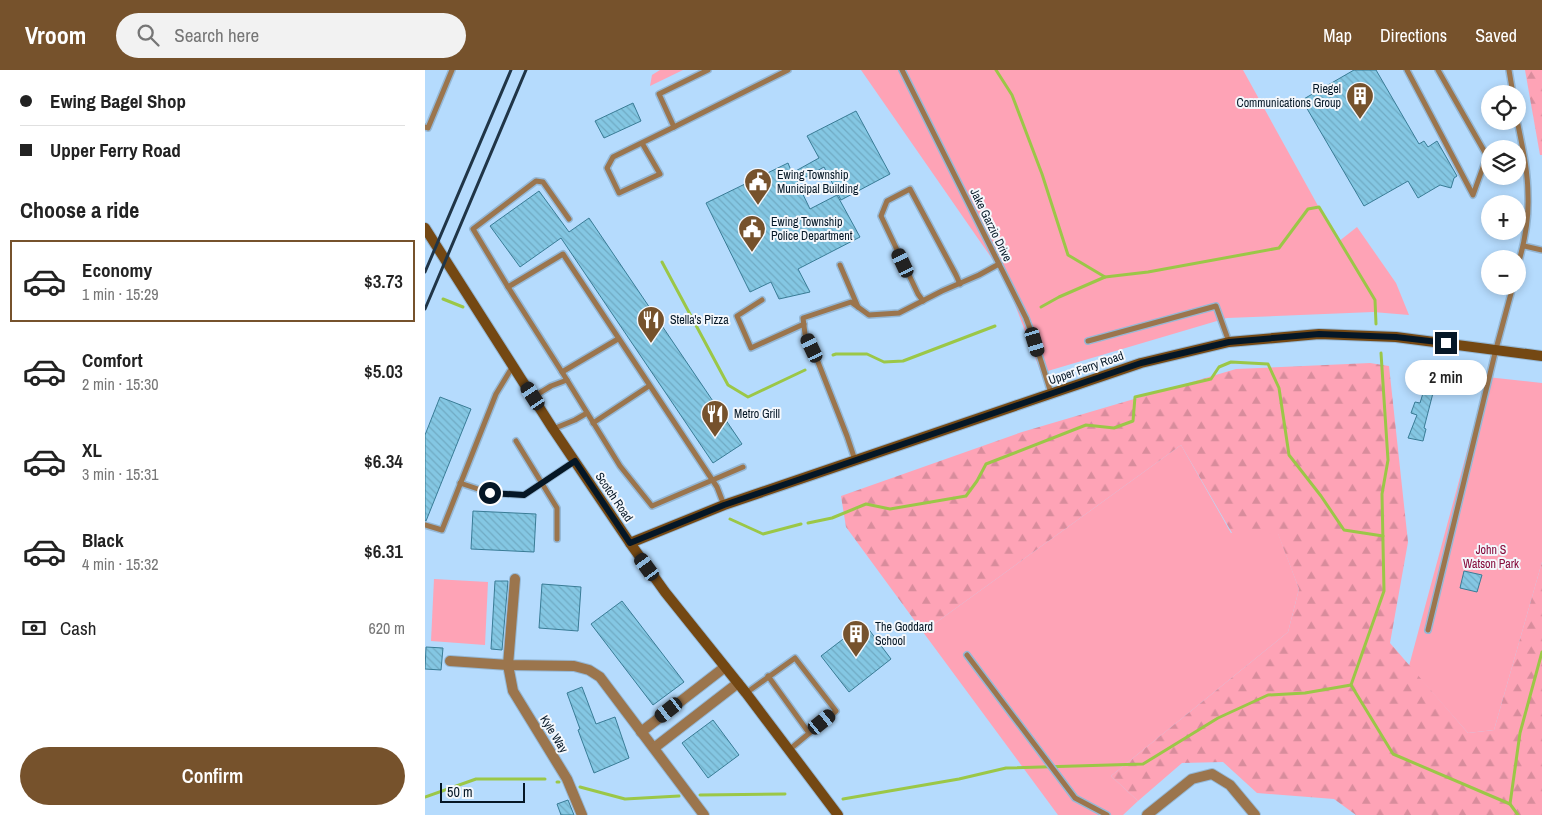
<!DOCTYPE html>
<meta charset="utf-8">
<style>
:root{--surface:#fff;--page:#f2f2f2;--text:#222;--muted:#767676;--line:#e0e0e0;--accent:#76522c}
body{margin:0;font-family:"Archivo Narrow",sans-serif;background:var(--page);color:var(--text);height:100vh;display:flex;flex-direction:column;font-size:19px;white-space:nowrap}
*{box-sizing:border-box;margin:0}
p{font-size:16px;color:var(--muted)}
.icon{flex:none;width:28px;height:28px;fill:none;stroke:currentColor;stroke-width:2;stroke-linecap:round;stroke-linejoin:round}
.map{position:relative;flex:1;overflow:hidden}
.sheet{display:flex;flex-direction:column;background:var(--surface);width:425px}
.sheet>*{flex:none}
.guide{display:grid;align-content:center;height:110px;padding:0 20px;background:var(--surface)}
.buttons{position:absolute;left:1056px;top:15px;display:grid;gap:10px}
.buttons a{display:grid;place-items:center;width:45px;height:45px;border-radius:50%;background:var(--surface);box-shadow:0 2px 8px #0003;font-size:25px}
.scale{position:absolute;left:15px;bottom:12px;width:85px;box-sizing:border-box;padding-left:5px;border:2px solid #051726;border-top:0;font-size:14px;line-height:18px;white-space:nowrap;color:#051726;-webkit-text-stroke:4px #f3f7fc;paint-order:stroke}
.end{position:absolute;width:22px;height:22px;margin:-11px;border:6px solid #051726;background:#fff;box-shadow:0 0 0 2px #fff}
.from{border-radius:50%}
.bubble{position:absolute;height:35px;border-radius:18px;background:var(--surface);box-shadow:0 2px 8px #0003;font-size:16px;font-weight:600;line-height:35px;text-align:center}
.car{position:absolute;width:15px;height:30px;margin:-15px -8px;border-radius:6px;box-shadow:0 0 4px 1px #0007;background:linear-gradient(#222 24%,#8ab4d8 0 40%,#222 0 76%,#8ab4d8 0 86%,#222 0)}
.guide b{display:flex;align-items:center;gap:18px;height:48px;font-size:19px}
.guide b+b{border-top:1px solid var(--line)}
.guide i{width:12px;height:12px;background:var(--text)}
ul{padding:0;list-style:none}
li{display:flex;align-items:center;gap:15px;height:82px;margin:0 10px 8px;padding:0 10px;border:2px solid transparent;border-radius:0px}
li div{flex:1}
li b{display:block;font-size:19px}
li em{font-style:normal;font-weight:600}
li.selected{border-color:var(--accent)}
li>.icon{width:45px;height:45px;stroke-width:1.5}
h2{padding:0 20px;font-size:22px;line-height:60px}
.pay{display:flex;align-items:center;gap:12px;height:55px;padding:0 20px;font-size:19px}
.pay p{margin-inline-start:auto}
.action{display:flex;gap:10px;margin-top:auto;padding:10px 20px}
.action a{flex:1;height:58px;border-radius:30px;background:var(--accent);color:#fff;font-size:20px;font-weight:600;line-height:58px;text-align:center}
header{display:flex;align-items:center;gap:30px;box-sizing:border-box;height:70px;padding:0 25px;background:var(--accent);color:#fff}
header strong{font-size:24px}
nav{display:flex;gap:28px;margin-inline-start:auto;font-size:18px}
.search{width:350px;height:45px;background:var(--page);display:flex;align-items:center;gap:12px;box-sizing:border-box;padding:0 18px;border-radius:28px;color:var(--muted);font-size:19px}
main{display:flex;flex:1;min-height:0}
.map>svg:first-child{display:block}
</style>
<header>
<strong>Vroom</strong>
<div class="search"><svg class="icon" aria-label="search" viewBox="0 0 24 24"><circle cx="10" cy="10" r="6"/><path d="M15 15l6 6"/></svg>Search here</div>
<nav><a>Map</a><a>Directions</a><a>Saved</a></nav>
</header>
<main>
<section class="sheet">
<div class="guide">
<b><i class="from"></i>Ewing Bagel Shop</b>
<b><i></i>Upper Ferry Road</b>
</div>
<h2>Choose a ride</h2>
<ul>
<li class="selected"><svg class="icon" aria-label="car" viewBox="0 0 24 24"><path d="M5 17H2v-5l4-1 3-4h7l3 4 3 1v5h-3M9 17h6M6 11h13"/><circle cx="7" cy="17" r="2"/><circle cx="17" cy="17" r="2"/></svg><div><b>Economy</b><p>1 min · 15:29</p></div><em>$3.73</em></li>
<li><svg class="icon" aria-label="car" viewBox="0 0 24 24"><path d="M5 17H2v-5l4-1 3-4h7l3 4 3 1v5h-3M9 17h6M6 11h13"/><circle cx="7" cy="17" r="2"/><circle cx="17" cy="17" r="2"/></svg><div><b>Comfort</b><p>2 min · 15:30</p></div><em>$5.03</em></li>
<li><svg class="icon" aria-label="car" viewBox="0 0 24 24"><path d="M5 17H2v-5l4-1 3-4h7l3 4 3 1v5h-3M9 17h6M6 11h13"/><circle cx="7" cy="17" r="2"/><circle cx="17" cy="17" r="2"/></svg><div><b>XL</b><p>3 min · 15:31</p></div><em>$6.34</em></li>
<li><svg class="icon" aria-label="car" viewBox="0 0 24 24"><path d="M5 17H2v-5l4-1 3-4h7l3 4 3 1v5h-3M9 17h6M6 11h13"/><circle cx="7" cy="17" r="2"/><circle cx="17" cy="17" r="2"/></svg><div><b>Black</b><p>4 min · 15:32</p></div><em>$6.31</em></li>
</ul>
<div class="pay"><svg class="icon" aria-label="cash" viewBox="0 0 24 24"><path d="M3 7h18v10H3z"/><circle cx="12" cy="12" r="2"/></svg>Cash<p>620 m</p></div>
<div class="action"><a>Confirm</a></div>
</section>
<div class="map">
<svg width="1117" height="745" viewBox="0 0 1117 745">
<defs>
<pattern id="forest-firs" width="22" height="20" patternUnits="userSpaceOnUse" patternTransform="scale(1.25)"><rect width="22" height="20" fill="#fea3b6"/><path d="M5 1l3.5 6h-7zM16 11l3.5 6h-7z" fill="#d88c9c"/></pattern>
<pattern id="building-back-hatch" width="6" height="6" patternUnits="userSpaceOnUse" patternTransform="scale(1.25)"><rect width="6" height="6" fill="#84c7e3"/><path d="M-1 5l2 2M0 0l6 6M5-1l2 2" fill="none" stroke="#70aac3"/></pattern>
</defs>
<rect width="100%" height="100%" fill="#b5dbfd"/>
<!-- green -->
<g fill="#fea3b6">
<path d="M235,0h23l-33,16 2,-11z"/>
<path d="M436,0h382l95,172 19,-15 39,56 13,32 -36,-3 -146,6 -186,55 -37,-97z"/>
<path d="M1062,307l55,6v179l-48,168 -26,3 -59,-67z"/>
<path d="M756,375l50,88h47l21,56 -11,43 -177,144 27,25 -15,14h-65l-135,-183z"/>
<path d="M9,509l54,3 -3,63 -54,-4z"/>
</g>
<!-- forest -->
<g fill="url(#forest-firs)">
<path d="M1100,0h17v85h-2z"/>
<path d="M945,293l19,3 19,176 -18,101 78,90 26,-3 48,-168v253h-186l-22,-16 -77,-6 -34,-31 -41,1 -44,38 -27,-25 177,-144 11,-43 -21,-55 -46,-1 -51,-88 -258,187 -77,-105 -5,-31 181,-64 214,-63z"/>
</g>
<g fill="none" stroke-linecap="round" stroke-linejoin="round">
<!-- stream -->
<g stroke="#9bc747" stroke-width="3">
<path d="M571,0l16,25 30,79 26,81 37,22 43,-5 131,-24 29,-39 11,-2 56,93 1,24"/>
<path d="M237,192l66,123 20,12 57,-27"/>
<path d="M18,229l20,8"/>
<path d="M616,237l18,-10 46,-20"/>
<path d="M956,283l7,107 -6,34 2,97 -33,94 42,69 117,50 8,11"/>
<path d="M408,285l3,-1h31l17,8 19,-1 92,-35"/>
<path d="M305,449l33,15 38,-10"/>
<path d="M383,453l24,-5 34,-14 24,5 76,-13 11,-15 9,-17 100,-39 28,3 19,-7 2,-24 76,-18 8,-12 12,-5 37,2 11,24 10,67 32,41 23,34 39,6"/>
<path d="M132,712h2"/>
<path d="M155,717l45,12 54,-3"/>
<path d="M275,725l85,-1"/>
<path d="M0,727l51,-18h69"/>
<path d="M418,729l116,-20 47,-11 137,-4 75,-46 50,-23 37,-2 46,-8"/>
<path d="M1085,734l10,-71 22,-81"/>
</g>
</g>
<!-- building -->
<g fill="url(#building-back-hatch)" stroke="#397c96">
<path d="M929,0h22l43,74 5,-3 4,6 9,-6 20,35 -3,2 -3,10 -11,-3 -22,13 -10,-17 -44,25 -62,-106z"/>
<path d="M208,33l8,18 -37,17 -9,-17z"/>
<path d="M431,41l34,63 -49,26 -17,-33 -27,15 13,27 27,-14 23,42 -62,32 12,23 -31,7 -8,-17 -21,10 -44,-89 82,-40 4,10 27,-15 -12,-22z"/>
<path d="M114,121l30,41 20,-14 153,226 -29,19 -152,-225 -41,29 -30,-41z"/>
<path d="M999,320l9,3 -9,35 2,1 -3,12 -15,-3 9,-23 -6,-2 4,-11 5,1z"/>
<path d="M15,327l31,12 -45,112h-1v-86z"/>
<path d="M48,441l63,3 -2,38 -63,-3z"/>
<path d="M1039,501l18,4 -5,17 -17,-4z"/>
<path d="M70,511h13l-6,69 -11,-1z"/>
<path d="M117,514l39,3 -3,44 -39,-3z"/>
<path d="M197,531l62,81 -31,23 -62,-81z"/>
<path d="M439,553l27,36 -42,33 -28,-36z"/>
<path d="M1,577l17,1 -2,22 -16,-1z"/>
<path d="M157,617l14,37 19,-7 14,41 -35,15 -16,-43 2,-1 -13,-36z"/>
<path d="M288,650l26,35 -31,23 -26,-35z"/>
<path d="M143,730l6,15h-13l-4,-11z"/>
</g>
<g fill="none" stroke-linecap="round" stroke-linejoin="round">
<defs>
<g id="lane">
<path d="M283,0l-49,24 15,33 114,-57"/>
<path d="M477,0l124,248 9,24 16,51"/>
<path d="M982,0l66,125 14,-39 -49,-86"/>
<path d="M1084,0l4,24"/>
<path d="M1092,50c5,25 11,50 11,76 1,25 -4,49 -11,72"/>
<path d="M0,57l3,1 24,-58"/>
<path d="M217,73l18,31 -41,19 -12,-25 6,-11 61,-30"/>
<path d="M1099,176l18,4"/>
<path d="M415,195l18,42"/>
<path d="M83,217l-35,-58 63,-48 7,1 26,37"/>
<path d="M337,230l-25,16 14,32 53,-24"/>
<path d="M498,231l-5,-7 -37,-78 6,-15 23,-12 46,86 4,9"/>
<path d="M193,269l-56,33 -54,-85 55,-33 154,233 7,18"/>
<path d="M663,271l128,-35 13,36"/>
<path d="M137,302l58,94 32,40 91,-39"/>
<path d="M108,327l18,-11 16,-6"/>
<path d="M168,353l56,-37"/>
<path d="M128,359l22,-9 12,-7"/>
<path d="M91,371l41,67v31"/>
<path d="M430,390l-8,-24 -29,-74 -13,-28 -2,-16 48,-16 18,13 30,-2 43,-22 37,-16 20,-11"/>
<path d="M35,413l30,10 34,2 51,-34"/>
<path d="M0,455l17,5 54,-136 17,-28"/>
<path d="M1003,560l68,-281 17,-63"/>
<path d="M542,585l108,143 32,17"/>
<path d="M343,606l41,57"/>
<path d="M321,623l49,-35 41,53 -47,39"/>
</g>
<g id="street">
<path d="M90,509l-7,86 5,26 54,88 15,36"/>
<path d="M25,591l58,4 66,1 15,4 11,7 104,138"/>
<path d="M216,662l84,-65"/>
<path d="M229,678l84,-65"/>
<path d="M722,745l45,-36 20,-5 18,11 25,30"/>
</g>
<g id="secondary">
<path d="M0,158l128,201 77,114 35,49 81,101 92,122"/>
<path d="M205,473l94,-38 417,-142 88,-21 90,-8 77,3 146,19"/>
</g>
</defs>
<!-- lane casing -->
<use href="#lane" stroke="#95b8d6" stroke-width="8"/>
<!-- street casing -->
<use href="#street" stroke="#95b8d6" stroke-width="12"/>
<!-- secondary casing -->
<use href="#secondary" stroke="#95b8d6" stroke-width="12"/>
<!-- lane -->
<use href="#lane" stroke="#9b754d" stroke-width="5"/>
<!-- street -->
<use href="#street" stroke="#9b754d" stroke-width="10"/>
<!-- secondary -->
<use href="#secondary" stroke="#744813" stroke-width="10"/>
<!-- rail -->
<g stroke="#203547" stroke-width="3">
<path d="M0,202l86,-202"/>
<path d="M0,239l101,-239"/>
</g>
</g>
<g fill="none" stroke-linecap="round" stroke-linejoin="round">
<!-- route -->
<path stroke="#051726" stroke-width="6" d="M65,423l34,2 51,-34 55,82 94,-38 417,-142 88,-21 90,-8 77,3 50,6"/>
</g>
<!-- icons -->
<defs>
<symbol id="building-pin" viewBox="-11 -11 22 30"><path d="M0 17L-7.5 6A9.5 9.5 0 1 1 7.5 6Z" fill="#76522c" stroke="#f3f7fc"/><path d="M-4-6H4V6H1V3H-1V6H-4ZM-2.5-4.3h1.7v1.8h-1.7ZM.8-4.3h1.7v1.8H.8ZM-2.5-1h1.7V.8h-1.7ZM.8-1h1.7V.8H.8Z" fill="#fff"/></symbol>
<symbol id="civic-pin" viewBox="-11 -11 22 30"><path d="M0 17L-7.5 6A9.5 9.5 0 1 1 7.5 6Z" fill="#76522c" stroke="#f3f7fc"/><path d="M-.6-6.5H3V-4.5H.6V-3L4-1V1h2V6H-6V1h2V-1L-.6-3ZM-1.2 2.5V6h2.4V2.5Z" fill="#fff"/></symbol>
<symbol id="restaurant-pin" viewBox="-11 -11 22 30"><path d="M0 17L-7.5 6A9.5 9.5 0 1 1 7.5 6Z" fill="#76522c" stroke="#f3f7fc"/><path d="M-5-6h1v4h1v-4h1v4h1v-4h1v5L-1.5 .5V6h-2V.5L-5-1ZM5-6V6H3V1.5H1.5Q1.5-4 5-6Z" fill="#fff"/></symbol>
</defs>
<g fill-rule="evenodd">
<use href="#building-pin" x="919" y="10" width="32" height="43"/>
<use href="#civic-pin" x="317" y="96" width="32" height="43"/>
<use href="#civic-pin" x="311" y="143" width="32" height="43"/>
<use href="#restaurant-pin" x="210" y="234" width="32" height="43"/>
<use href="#restaurant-pin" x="274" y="328" width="32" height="43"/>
<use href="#building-pin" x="415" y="548" width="32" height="43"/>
</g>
<g text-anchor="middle" stroke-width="4" stroke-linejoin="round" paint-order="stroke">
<!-- poi labels -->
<g font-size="12" fill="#051726" stroke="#f3f7fc" text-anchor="start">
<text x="916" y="23" text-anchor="end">Riegel<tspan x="916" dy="14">Communications Group</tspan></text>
<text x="352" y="109">Ewing Township<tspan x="352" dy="14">Municipal Building</tspan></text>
<text x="346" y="156">Ewing Township<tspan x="346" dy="14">Police Department</tspan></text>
<text x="245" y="254">Stella's Pizza</text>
<text x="309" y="348">Metro Grill</text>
<text x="450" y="561">The Goddard<tspan x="450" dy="14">School</tspan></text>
</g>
<!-- street labels -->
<g font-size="12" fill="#051726" stroke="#f3f7fc">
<text transform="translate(566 155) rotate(64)" y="4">Jake Garzio Drive</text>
<text transform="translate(661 298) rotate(-19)" y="4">Upper Ferry Road</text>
<text transform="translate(189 427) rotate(56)" y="4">Scotch Road</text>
<text transform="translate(129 664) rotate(58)" y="4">Kyle Way</text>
</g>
<!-- park labels -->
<g font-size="12" fill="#850a3a" stroke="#f3f7fc">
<text x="1066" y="484">John S<tspan x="1066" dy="14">Watson Park</tspan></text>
</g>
</g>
</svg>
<div class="buttons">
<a><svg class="icon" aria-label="locate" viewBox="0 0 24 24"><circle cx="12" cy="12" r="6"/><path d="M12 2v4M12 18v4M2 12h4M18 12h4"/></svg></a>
<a><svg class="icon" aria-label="layers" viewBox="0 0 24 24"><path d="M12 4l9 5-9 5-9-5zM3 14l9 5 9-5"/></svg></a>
<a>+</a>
<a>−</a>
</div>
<div class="scale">50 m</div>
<i class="end from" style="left:65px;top:423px"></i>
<i class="end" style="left:1021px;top:273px"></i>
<div class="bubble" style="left:980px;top:290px;width:82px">2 min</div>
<i class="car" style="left:478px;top:193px;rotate:335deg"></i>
<i class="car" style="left:610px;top:272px;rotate:163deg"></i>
<i class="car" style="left:387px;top:278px;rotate:335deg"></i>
<i class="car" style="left:108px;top:326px;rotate:327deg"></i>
<i class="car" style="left:222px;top:497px;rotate:324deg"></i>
<i class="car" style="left:244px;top:640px;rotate:232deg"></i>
<i class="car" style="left:397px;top:652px;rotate:51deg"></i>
</div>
</main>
